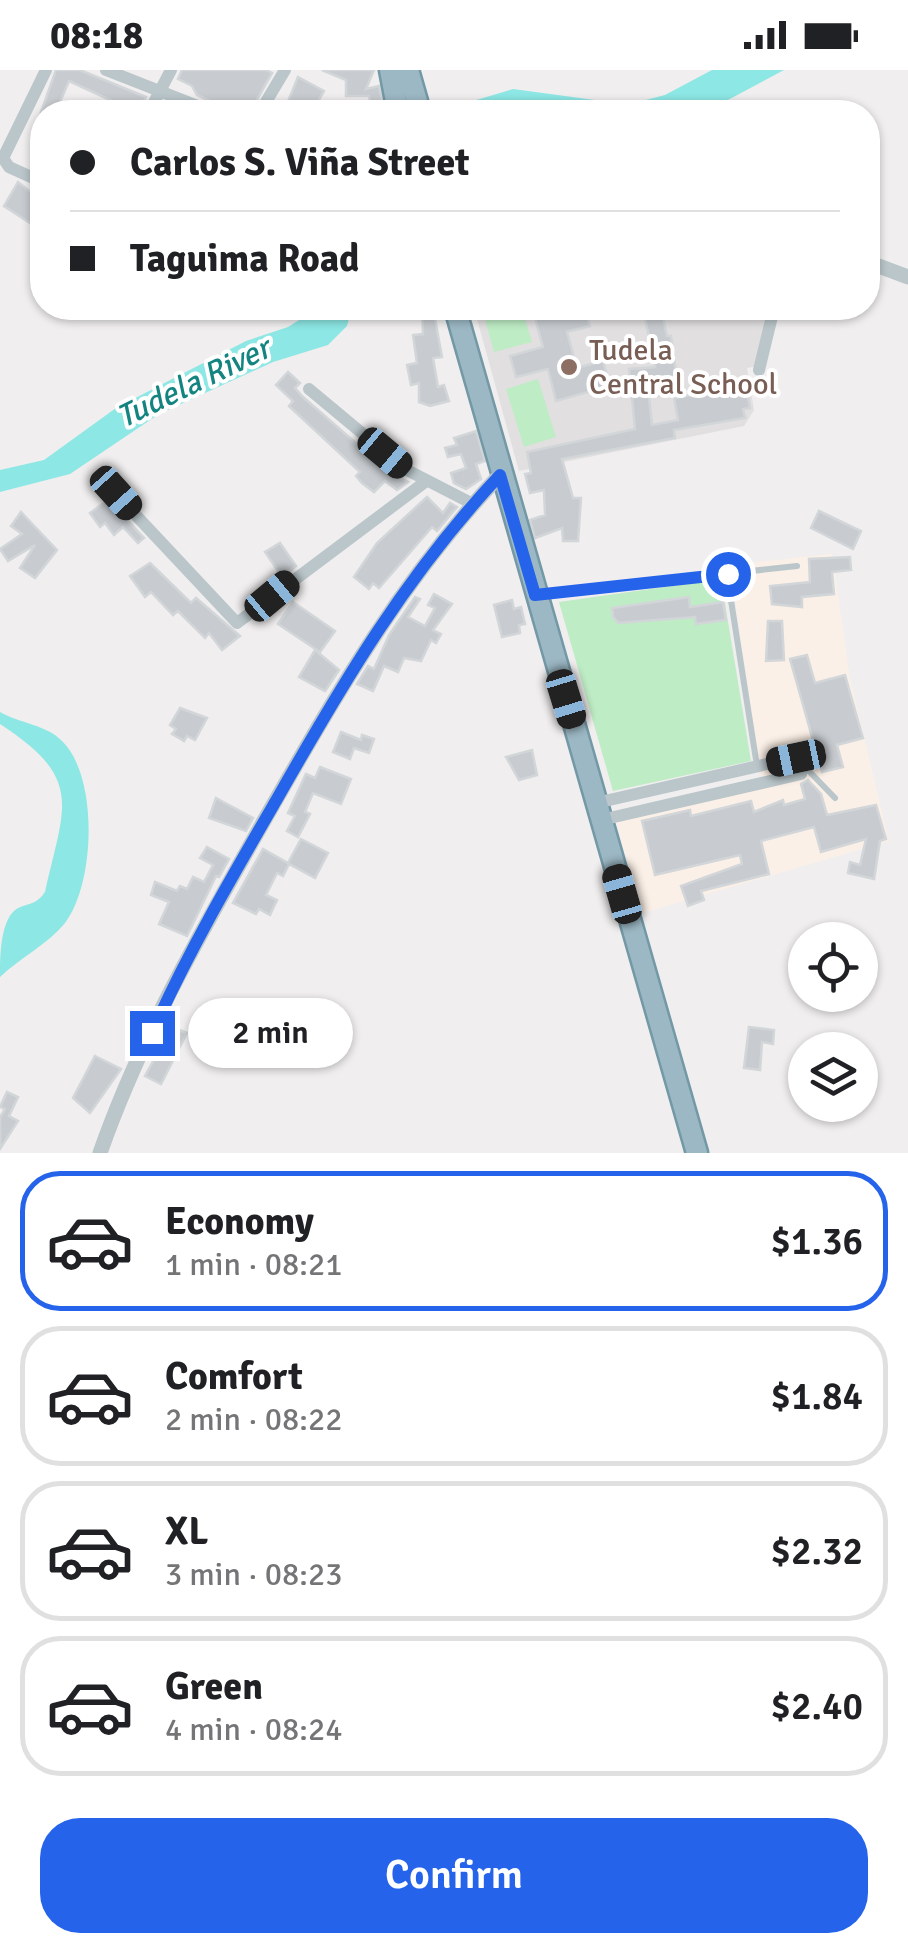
<!DOCTYPE html>
<meta charset="utf-8">
<style>
:root{--surface:#fff;--page:#f2f2f2;--text:#202124;--muted:#757577;--line:#e0e0e0;--accent:#2563eb}
body{margin:0;font-family:Signika,sans-serif;background:var(--page);color:var(--text);height:100vh;display:flex;flex-direction:column;font-size:38px;white-space:nowrap}
*{box-sizing:border-box;margin:0}
p{font-size:32px;color:var(--muted)}
.icon{flex:none;width:55px;height:55px;fill:none;stroke:currentColor;stroke-width:2;stroke-linecap:round;stroke-linejoin:round}
.map{position:relative;height:1083px;overflow:hidden}
.sheet{display:flex;flex-direction:column;background:var(--surface);flex:1}
.sheet>*{flex:none}
.banner{position:absolute;left:30px;top:30px;width:850px;height:220px;border-radius:40px;box-shadow:0 2px 8px #0004;display:grid;align-content:center;height:220px;padding:0 40px;background:var(--surface)}
.controls{position:absolute;left:788px;top:852px;display:grid;gap:20px}
.controls a{display:grid;place-items:center;width:90px;height:90px;border-radius:50%;background:var(--surface);box-shadow:0 2px 8px #0004;font-size:50px}
.end{position:absolute;width:45px;height:45px;margin:-22px;border:12px solid #2563eb;background:#fff;box-shadow:0 0 0 5px #fff}
.from{border-radius:50%}
.bubble{position:absolute;height:70px;border-radius:35px;background:var(--surface);box-shadow:0 2px 8px #0004;font-size:32px;font-weight:600;line-height:70px;text-align:center}
.car{position:absolute;width:30px;height:60px;margin:-30px -15px;border-radius:12px;box-shadow:0 0 8px 2px #0007;background:linear-gradient(#222 24%,#8ab4d8 0 40%,#222 0 76%,#8ab4d8 0 86%,#222 0)}
.banner b{display:flex;align-items:center;gap:35px;height:95px;font-size:38px}
.banner b+b{border-top:2px solid var(--line)}
.banner i{width:25px;height:25px;background:var(--text)}
ul{padding:18px 0 0;list-style:none}
li{display:flex;align-items:center;gap:30px;height:140px;margin:0 20px 15px;padding:0 20px;border:5px solid var(--line);border-radius:40px}
li div{flex:1}
li b{display:block;font-size:38px}
li em{font-style:normal;font-weight:600}
li.on{border-color:var(--accent)}
li>.icon{width:90px;height:90px;stroke-width:1.5}
.button{display:flex;gap:20px;margin-top:auto;padding:20px 40px}
.button a{flex:1;height:115px;border-radius:40px;background:var(--accent);color:#fff;font-size:40px;font-weight:600;line-height:115px;text-align:center}
.status{display:flex;justify-content:space-between;align-items:center;height:70px;padding:0 50px;background:var(--surface);direction:ltr}
.status svg{height:28px;fill:currentColor}
.map>svg:first-child{display:block}
</style>
<div class="status"><b>08:18</b><svg viewBox="0 0 49 12"><path d="M0 12V9h3v3zM5 12V6h3v6zM10 12V3h3v9zM15 12V0h3v12zM26 1h20v11H26zM47 4h2v5h-2z"/></svg></div>
<div class="map">
<svg width="908" height="1083" viewBox="0 0 908 1083">
<rect width="100%" height="100%" fill="#f0eeee"/>
<!-- commercial -->
<path fill="#fbf0e7" d="M832,484l18,125 39,162 -247,72 -26,-91 146,-37 -32,-220z"/>
<!-- education -->
<path fill="#e1dfe0" d="M474,238h297l-13,58 -11,2 7,42 -10,16 -225,45z"/>
<!-- green -->
<g fill="#beecc4">
<path d="M482,238h40l10,34 -38,10z"/>
<path d="M538,309l18,58 -32,10 -18,-58z"/>
<path d="M721,509l30,182 -138,30 -54,-189z"/>
</g>
<!-- water -->
<g fill="#8de7e4">
<path d="M712,0h72l-58,31 -41,11h-249l77,-23 104,14 25,-2 23,-6z"/>
<path d="M318,238h34l-5,18 -19,19 -55,17 -114,52 -89,60 -70,18v-22l44,-10 72,-52 130,-67 42,-14z"/>
<path d="M0,642c19,11 47,13 62,29 37,36 33,143 3,182 -17,21 -45,35 -65,54 0,-20 0,-59 18,-69 12,-5 19,-4 27,-16 19,-86 40,-113 -45,-168z"/>
</g>
<!-- building -->
<g fill="#c8ccd0" stroke="#d2d6d9" stroke-width="2.5">
<path d="M56,0h24l66,27 -7,15h-11l2,-3 -61,-28 -9,21 24,10h-43z"/>
<path d="M182,0h84l6,3 -22,39h-16l-37,-17 -5,-9 -14,-7z"/>
<path d="M322,0h52l-8,19 13,-3 4,18 -12,3 -2,-11h-23v-16z"/>
<path d="M298,7l26,14 -12,21h-41l11,-10 5,2z"/>
<path d="M18,112l24,19v30l-38,-25z"/>
<path d="M422,238h11l9,49 -9,1 5,29 6,-2 5,16 -19,5 -11,-4v-19l-8,2 -4,-20 10,-2 -4,-28 10,-1z"/>
<path d="M532,238l34,3 19,-3 5,18 -23,6 10,36 26,-7 7,25 -54,15 -8,-32 -32,8 -6,-21 33,-9z"/>
<path d="M643,238h18l6,28h4l8,58 -30,3 3,28 26,-5 -4,-22 72,-12 4,22 -7,1 2,9 -71,12 1,8 -113,21 11,39h8l-3,43h-15l-1,-13 -27,10 -5,-18 15,-5 -1,-25 -14,3 -5,-19 6,-1 -4,-21 108,-23 -6,-60 26,-2z"/>
<path d="M288,302l12,11 -5,5 8,9 86,75 19,10 -11,8 -12,-9 -11,11 -12,-9 -6,-7 4,-4 -71,-66 4,-5 -17,-16z"/>
<path d="M476,361l9,30 -9,3 5,15 -15,10 -12,-6 -3,-10 15,-5 -5,-14 -13,3 -3,-9 12,-3 -3,-7z"/>
<path d="M427,427l16,16 7,-10 7,4 -20,24 -5,-4 -53,61 -6,-5 -4,6 -15,-12 23,-34z"/>
<path d="M108,430l36,38 -6,5 -15,-16 -9,8 -9,-12 -5,4 -10,-14z"/>
<path d="M819,441l42,20 -8,18 -42,-21z"/>
<path d="M21,442l36,38 -22,28 -15,-10 15,-23 -27,16 -8,-12 22,-15 -11,-8z"/>
<path d="M280,473l16,23 -14,11 -17,-25z"/>
<path d="M850,487l1,13 -19,2 2,22 -32,3v10l-30,-3 -2,-18 40,-4 -1,-23z"/>
<path d="M150,493l41,40 5,-5 44,38 -18,14 -13,-17 -4,5 -27,-27 -5,4 -22,-23 -6,5 -15,-21z"/>
<path d="M434,524l18,10 -19,26 8,4 -5,9 -5,-3 -10,21 -17,-3 -6,14 -14,-6 -11,25 -16,-7 11,-18 6,3 15,-34 26,-38 5,2 -12,18 17,9 10,-18 -7,-3z"/>
<path d="M689,527l1,10 33,-5 3,18 -30,4 -1,-7 -77,6 -5,-6 -1,-9z"/>
<path d="M512,530l2,9 7,-2 4,17 -6,1 1,8 -18,4 -8,-32z"/>
<path d="M293,532l42,29 -15,21 -42,-28z"/>
<path d="M768,551h14l2,39 -18,1z"/>
<path d="M315,580l24,20 -14,21 -26,-14z"/>
<path d="M807,585l8,28 30,-8 18,63 -26,7 6,22 -21,5 -32,-113z"/>
<path d="M180,638l27,10 -12,22 -8,-4 -3,5 -12,-7 4,-5 -6,-4z"/>
<path d="M341,662l20,8 1,-5 12,4 -5,14 -15,-5 -4,11 -17,-7z"/>
<path d="M532,680l5,25 -18,5 -13,-23z"/>
<path d="M320,697l31,12 -10,25 -28,-11 -8,19 5,2 -12,23 -11,-6 8,-15 -7,-3 18,-39 9,4z"/>
<path d="M808,710l13,14 6,21 49,-10 10,34 -6,2 -6,38 -26,-6 2,-11 10,3 6,-26 -45,13 -7,-25 -53,14 8,33 -68,17 3,9 -16,6 -7,-20 61,-22 -2,-9 -85,20 -13,-54 48,-11 1,6 60,-15 3,11 29,-12 1,5 21,-6 -4,-15z"/>
<path d="M216,728l37,20 -7,13 -37,-13z"/>
<path d="M301,769l27,14 -13,25 -26,-14 -6,12 -6,-3 -11,22 11,5 -7,15 -11,-6 -3,5 -23,-11 30,-54 25,14z"/>
<path d="M207,777l22,12 -10,18 -3,-1 -29,60 -28,-12 10,-22 -18,-7 4,-13 22,9 3,-5 7,3 6,-12 11,5 9,-17 -13,-7z"/>
<path d="M172,957l15,6 -26,51 -16,-8z"/>
<path d="M749,957l25,3 -1,14 -11,-2 -2,28 -16,-2z"/>
<path d="M95,986l26,13 -31,44 -17,-15z"/>
<path d="M7,1022l11,5 -9,19 9,5 -18,28v-32l5,-8 -5,-2z"/>
</g>
<g fill="none" stroke-linecap="round" stroke-linejoin="round">
<defs>
<g id="trunk">
<path d="M390,0l8,42"/>
<path d="M408,0l12,42"/>
<path d="M455,238l242,845"/>
</g>
</defs>
<!-- trunk casing -->
<use href="#trunk" stroke="#7398a6" stroke-width="25"/>
<!-- service -->
<g stroke="#bac6ca" stroke-width="6">
<path d="M727,505l30,191"/>
<path d="M541,524l256,-28"/>
<path d="M805,697l30,31"/>
</g>
<!-- minor -->
<g stroke="#bac6ca" stroke-width="12">
<path d="M106,0l107,42"/>
<path d="M149,42l22,-42"/>
<path d="M260,42l25,-42"/>
<path d="M42,112l-33,-15 -6,-9 43,-88"/>
<path d="M759,300l15,-62"/>
<path d="M309,319l96,80 68,35"/>
<path d="M115,423l122,130 188,-141"/>
<path d="M596,733l202,-46 6,6 -3,11 -200,46"/>
</g>
<!-- tertiary -->
<g stroke="#bac6ca" stroke-width="15">
<path d="M868,192l40,15"/>
<path d="M100,1083c41,-117 104,-226 165,-334 71,-124 136,-239 235,-344"/>
</g>
<!-- trunk -->
<use href="#trunk" stroke="#9cb8c4" stroke-width="20"/>
</g>
<g fill="none" stroke-linecap="round" stroke-linejoin="round">
<!-- route -->
<path stroke="#2563eb" stroke-width="12" d="M152,963c36,-81 81,-158 125,-234 67,-118 130,-225 223,-324l35,120 193,-21"/>
</g>
<!-- markers -->
<circle fill="#8d6e63" stroke="#fff" stroke-width="4" cx="569" cy="297" r="10"/>
<g text-anchor="middle" stroke-width="8" stroke-linejoin="round" paint-order="stroke">
<!-- education labels -->
<g font-size="30" fill="#785e54" stroke="#fff" text-anchor="start">
<text x="589" y="290">Tudela<tspan x="589" dy="34">Central School</tspan></text>
</g>
<!-- water labels -->
<g font-size="32" font-style="italic" fill="#138480" stroke="#fff">
<text transform="translate(193 312) rotate(-26)" y="11">Tudela River</text>
</g>
</g>
</svg>
<div class="controls">
<a><svg class="icon" aria-label="locate" viewBox="0 0 24 24"><circle cx="12" cy="12" r="6"/><path d="M12 2v4M12 18v4M2 12h4M18 12h4"/></svg></a>
<a><svg class="icon" aria-label="layers" viewBox="0 0 24 24"><path d="M12 4l9 5-9 5-9-5zM3 14l9 5 9-5"/></svg></a>
</div>
<i class="end from" style="left:728px;top:504px"></i>
<i class="end" style="left:152px;top:963px"></i>
<div class="bubble" style="left:188px;top:928px;width:165px">2 min</div>
<i class="car" style="left:385px;top:383px;rotate:130deg"></i>
<i class="car" style="left:116px;top:423px;rotate:138deg"></i>
<i class="car" style="left:272px;top:526px;rotate:50deg"></i>
<i class="car" style="left:566px;top:629px;rotate:163deg"></i>
<i class="car" style="left:796px;top:688px;rotate:258deg"></i>
<i class="car" style="left:622px;top:824px;rotate:344deg"></i>
<div class="banner">
<b><i class="from"></i>Carlos S. Viña Street</b>
<b><i></i>Taguima Road</b>
</div>
</div>
<section class="sheet">
<ul>
<li class="on"><svg class="icon" aria-label="car" viewBox="0 0 24 24"><path d="M5 17H2v-5l4-1 3-4h7l3 4 3 1v5h-3M9 17h6M6 11h13"/><circle cx="7" cy="17" r="2"/><circle cx="17" cy="17" r="2"/></svg><div><b>Economy</b><p>1 min · 08:21</p></div><em>$1.36</em></li>
<li><svg class="icon" aria-label="car" viewBox="0 0 24 24"><path d="M5 17H2v-5l4-1 3-4h7l3 4 3 1v5h-3M9 17h6M6 11h13"/><circle cx="7" cy="17" r="2"/><circle cx="17" cy="17" r="2"/></svg><div><b>Comfort</b><p>2 min · 08:22</p></div><em>$1.84</em></li>
<li><svg class="icon" aria-label="car" viewBox="0 0 24 24"><path d="M5 17H2v-5l4-1 3-4h7l3 4 3 1v5h-3M9 17h6M6 11h13"/><circle cx="7" cy="17" r="2"/><circle cx="17" cy="17" r="2"/></svg><div><b>XL</b><p>3 min · 08:23</p></div><em>$2.32</em></li>
<li><svg class="icon" aria-label="car" viewBox="0 0 24 24"><path d="M5 17H2v-5l4-1 3-4h7l3 4 3 1v5h-3M9 17h6M6 11h13"/><circle cx="7" cy="17" r="2"/><circle cx="17" cy="17" r="2"/></svg><div><b>Green</b><p>4 min · 08:24</p></div><em>$2.40</em></li>
</ul>
<div class="button"><a>Confirm</a></div>
</section>
